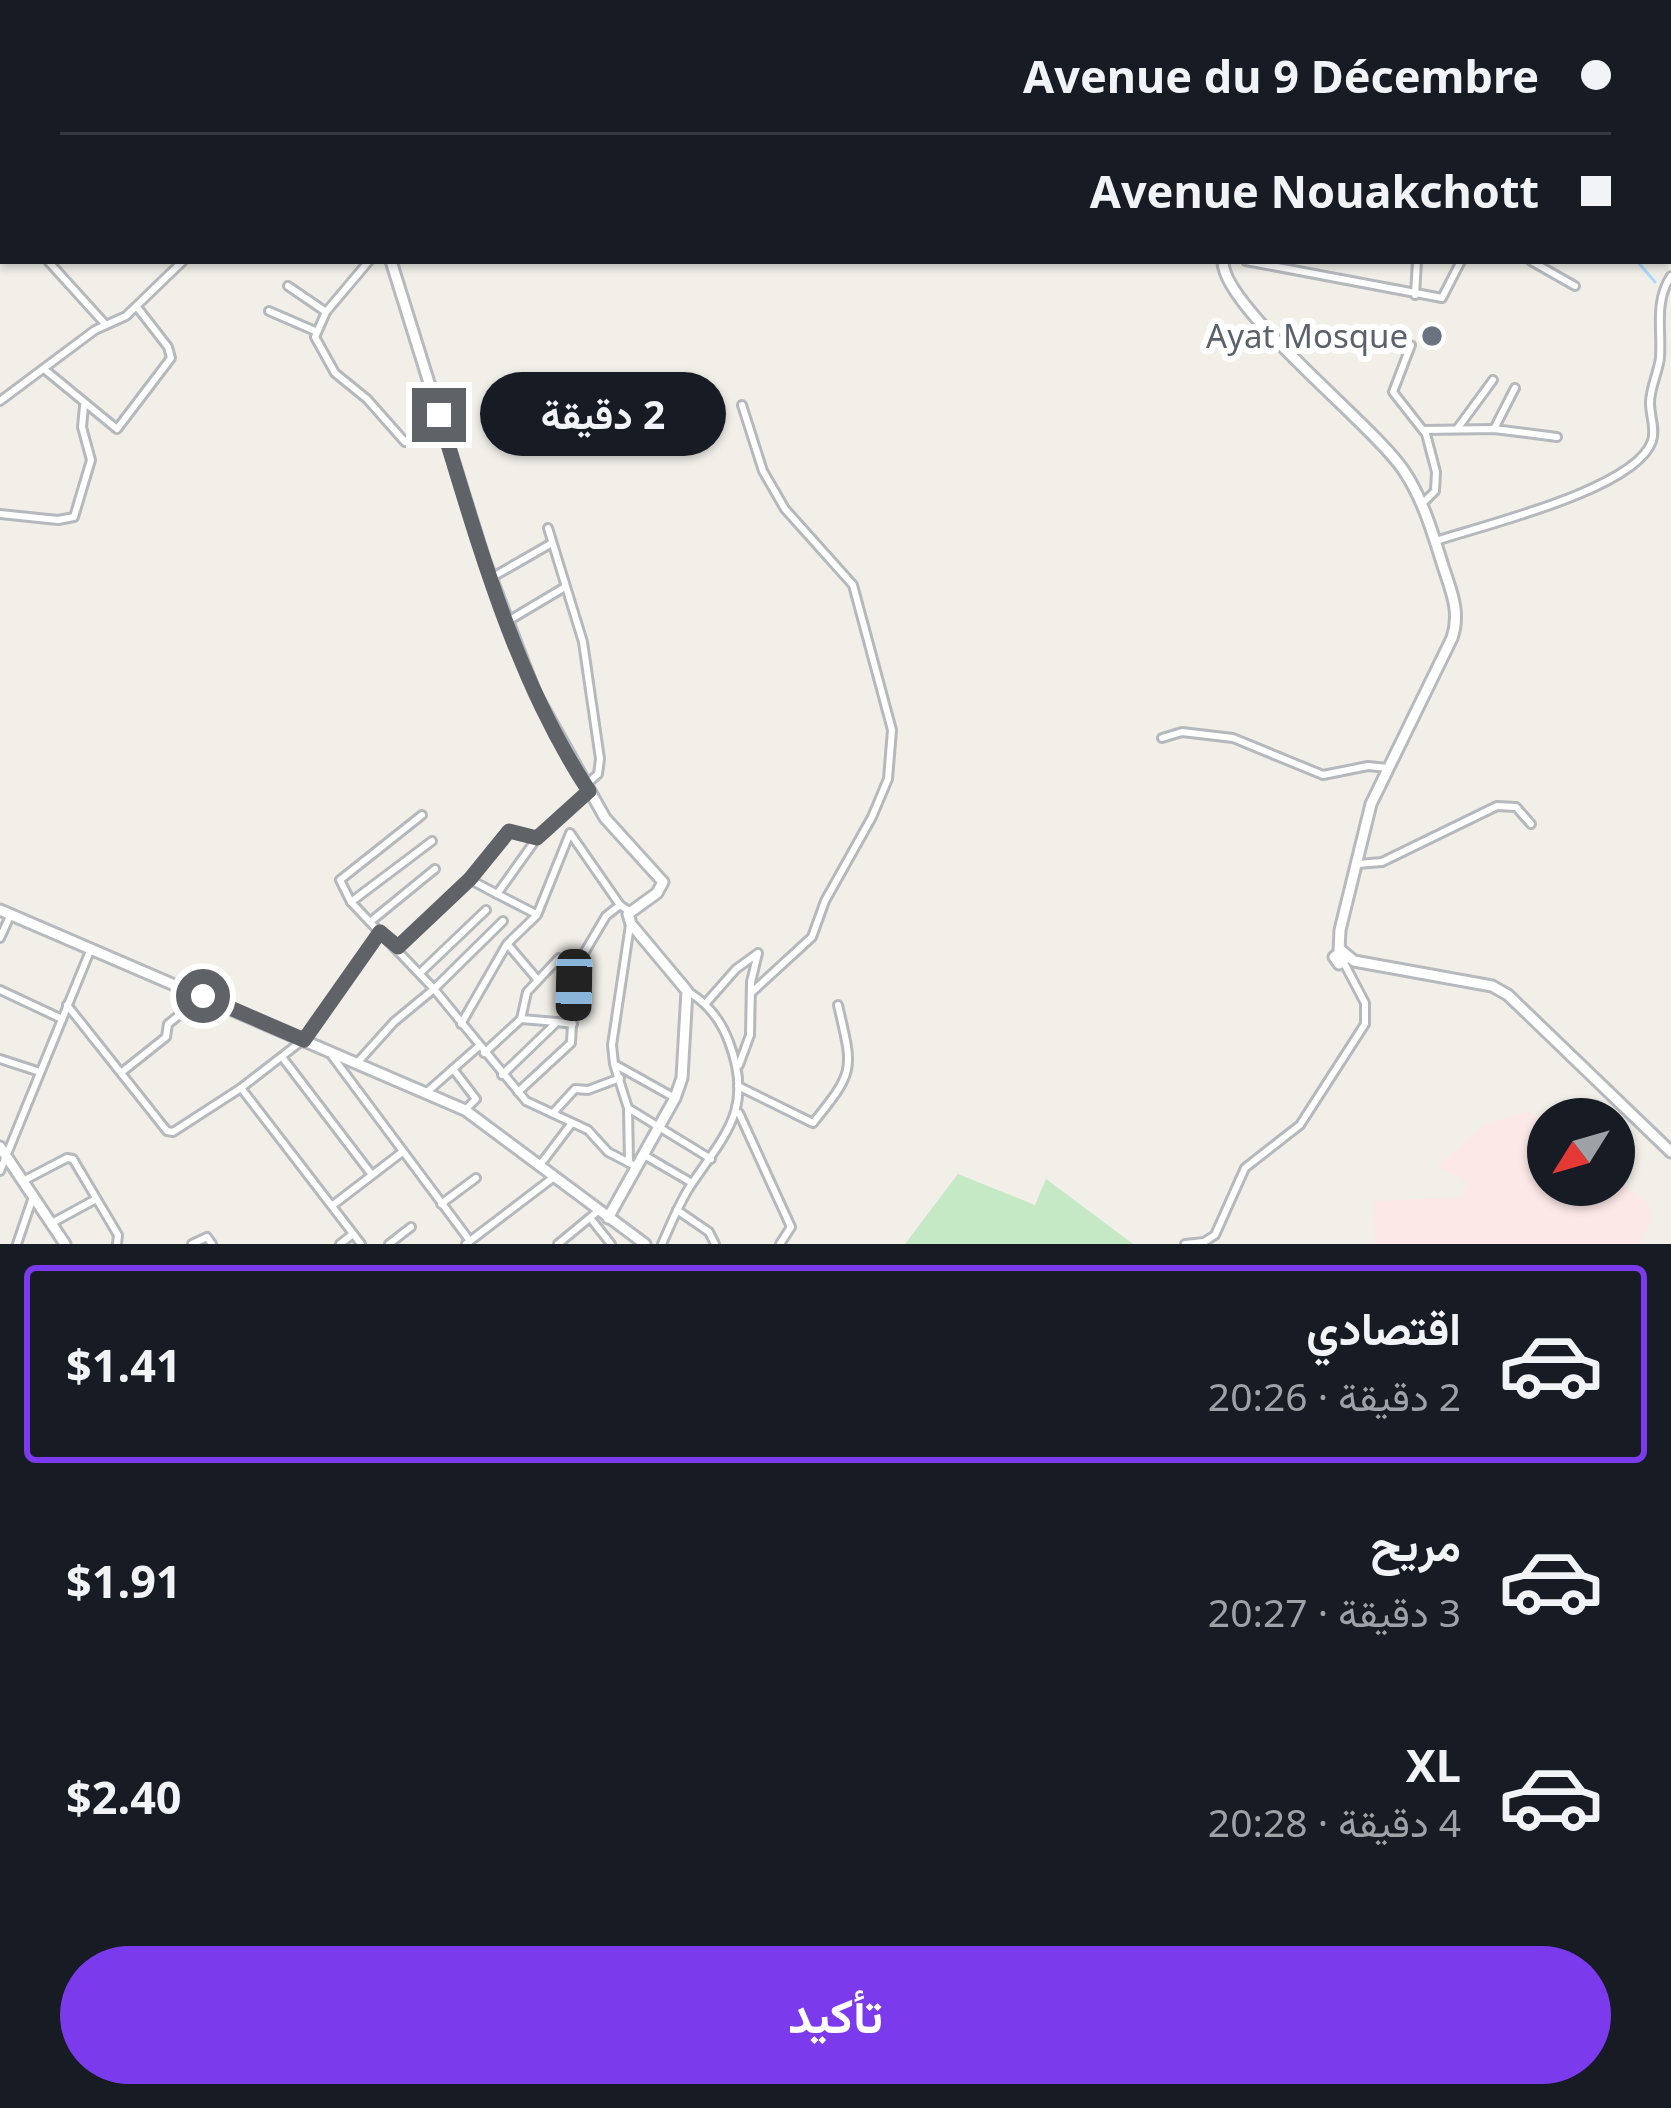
<!DOCTYPE html>
<html lang="ar">
<meta charset="utf-8">
<style>
:root{--surface:#171b24;--page:#20242c;--text:#f1f3f6;--muted:#9ea1a6;--line:#363941;--accent:#7c3aed}
body{margin:0;font-family:"Noto Sans",Vazirmatn,sans-serif;background:var(--page);color:var(--text);direction:rtl;height:100vh;display:flex;flex-direction:column;font-size:45px;white-space:nowrap}
*{box-sizing:border-box;margin:0}
p{font-size:39px;color:var(--muted)}
.icon{flex:none;width:66px;height:66px;fill:none;stroke:currentColor;stroke-width:2;stroke-linecap:round;stroke-linejoin:round}
.map{position:relative;height:1244px;overflow:hidden;direction:ltr}
.panel{display:flex;flex-direction:column;background:var(--surface);flex:1}
.panel>*{flex:none}
.guide{position:absolute;left:0px;top:0px;width:1671px;height:264px;box-shadow:0 3px 9px #0004;direction:rtl;display:grid;align-content:center;height:264px;padding:0 60px;background:var(--surface)}
.needle{width:78px;rotate:233deg}
.tools{position:absolute;left:1527px;top:1098px;display:grid;gap:24px}
.tools a{display:grid;place-items:center;width:108px;height:108px;border-radius:50%;background:var(--surface);box-shadow:0 3px 9px #0004;font-size:60px}
.end{position:absolute;width:54px;height:54px;margin:-27px;border:15px solid #5f6368;background:#fff;box-shadow:0 0 0 6px #fff}
.from{border-radius:50%}
.bubble{position:absolute;height:84px;border-radius:42px;background:var(--surface);box-shadow:0 3px 9px #0004;font-size:39px;font-weight:700;line-height:84px;text-align:center;direction:rtl}
.car{position:absolute;width:36px;height:72px;margin:-36px -18px;border-radius:15px;box-shadow:0 0 9px 3px #0007;background:linear-gradient(#222 24%,#8ab4d8 0 40%,#222 0 76%,#8ab4d8 0 86%,#222 0)}
.guide b{display:flex;align-items:center;gap:42px;height:114px;font-size:45px}
.guide b+b{border-top:3px solid var(--line)}
.guide i{width:30px;height:30px;background:var(--text)}
ul{padding:21px 0 0;list-style:none}
li{display:flex;align-items:center;gap:36px;height:198px;margin:0 24px 18px;padding:0 36px;border:6px solid transparent;border-radius:12px}
li div{flex:1}
li b{display:block;font-size:45px}
li em{font-style:normal;font-weight:700}
li.on{border-color:var(--accent)}
li>.icon{width:108px;height:108px;stroke-width:1.5}
.action{display:flex;gap:24px;margin-top:auto;padding:24px 60px}
.action a{flex:1;height:138px;border-radius:72px;background:var(--accent);color:#fff;font-size:48px;font-weight:700;line-height:138px;text-align:center}
.map>svg:first-child{display:block}
</style>
<div class="map">
<svg width="1671" height="1244" viewBox="0 0 1671 1244">
<rect width="100%" height="100%" fill="#f1efe8"/>
<!-- medical -->
<path fill="#fce8e6" d="M1528,1111l20,15v59h66v-8l34,26 5,15 -14,26h-264l-2,-43 90,-4 4,-13 -6,-7 -25,-9 49,-44z"/>
<!-- green -->
<path fill="#c5e8c5" d="M958,1174l77,31 11,-26 87,65h-228z"/>
<g fill="none" stroke-linecap="round" stroke-linejoin="round">
<!-- stream -->
<g stroke="#aadaff" stroke-width="3">
<path d="M1280,0l3,3"/>
<path d="M1360,3h1"/>
<path d="M1637,261l18,21"/>
</g>
<defs>
<g id="street">
<path d="M0,142l3,3"/>
<path d="M0,247l3,-4"/>
<path d="M48,261l58,64"/>
<path d="M369,261l-43,51 -11,25 20,36 32,26 38,43 33,-26"/>
<path d="M1246,261l196,37 19,-37"/>
<path d="M1531,261l44,25"/>
<path d="M288,286l38,26"/>
<path d="M1415,295l2,-34"/>
<path d="M269,311l46,20"/>
<path d="M1411,345l-18,47 33,42 10,38 -1,19 -14,14"/>
<path d="M44,369l73,60 54,-71 -3,-11 -31,-40"/>
<path d="M0,401l95,-71 31,-14 57,-55"/>
<path d="M742,405l21,66 22,38 68,76 39,145 -4,49 -16,38 -47,84 -13,36 -61,56"/>
<path d="M1457,429l36,-49"/>
<path d="M1494,429l21,-41"/>
<path d="M1423,430l71,-1 63,8"/>
<path d="M0,514l58,6 16,-3 17,-57 -9,-33 2,-21"/>
<path d="M548,528l35,114 17,117 -2,15 -10,9"/>
<path d="M1436,541c48,-16 200,-52 216,-100 4,-12 -2,-25 -2,-38 0,-15 8,-30 10,-45 2,-29 -6,-56 11,-82"/>
<path d="M491,578l61,-35"/>
<path d="M508,621l57,-34"/>
<path d="M1162,738l20,-6 51,6 90,37 45,-9 20,2"/>
<path d="M1358,864l24,-2 115,-56 19,1 15,17"/>
<path d="M435,869l-65,53 64,67 92,112 62,29 20,22 27,14"/>
<path d="M469,879l28,15"/>
<path d="M351,902l-11,-22 82,-65"/>
<path d="M536,914l-39,-20 40,-56 52,-47"/>
<path d="M369,921l-18,-19 81,-61"/>
<path d="M0,938l11,-24"/>
<path d="M508,945l29,34"/>
<path d="M397,947l72,-68 40,-48 28,7"/>
<path d="M420,973l66,-63"/>
<path d="M0,990l62,29"/>
<path d="M706,1003l30,-34 22,-16 -7,29 -1,53 -11,30"/>
<path d="M67,1005l100,126 6,1 68,-44 62,-48 77,-108"/>
<path d="M521,1019l36,3"/>
<path d="M461,1024l46,-80 30,-29 33,-82 50,72"/>
<path d="M484,1053l37,-34 6,-27 32,-34"/>
<path d="M332,1056l138,185"/>
<path d="M282,1057l90,118"/>
<path d="M0,1059l40,13"/>
<path d="M357,1063l37,-41 40,-33 69,-68"/>
<path d="M616,1065l59,33"/>
<path d="M453,1069l23,30 -11,11"/>
<path d="M122,1072l44,-35 2,-13 35,-28"/>
<path d="M502,1075l55,-53 16,2"/>
<path d="M738,1086l75,37c43,-53 40,-53 25,-118"/>
<path d="M241,1088l120,156"/>
<path d="M427,1092l51,-45"/>
<path d="M518,1092l53,-49 3,-58 9,-30 23,-39 14,-11 9,6"/>
<path d="M628,1108l83,51"/>
<path d="M553,1113l22,-24 13,1 32,-12"/>
<path d="M739,1113l52,114 -11,17"/>
<path d="M644,1155l48,28"/>
<path d="M629,1163l-1,-55 -14,-44 -2,-19 18,-120"/>
<path d="M540,1165l32,-42"/>
<path d="M0,1171l90,-220"/>
<path d="M23,1181l44,-23 6,1 45,76 -1,9"/>
<path d="M441,1204l35,-26"/>
<path d="M333,1205l68,-52"/>
<path d="M677,1210l32,22 6,12"/>
<path d="M591,1219l20,25"/>
<path d="M52,1223l44,-24"/>
<path d="M17,1244l16,-47"/>
<path d="M192,1244l15,-7 5,7"/>
<path d="M340,1244l13,-10"/>
<path d="M389,1244l22,-17"/>
<path d="M466,1244l88,-67"/>
<path d="M558,1244l40,-33"/>
<path d="M662,1244c9,-20 17,-41 29,-59 35,-52 63,-77 38,-143 -8,-22 -21,-38 -40,-50"/>
<path d="M1185,1244l19,-2 11,-7 30,-67 55,-43 65,-101v-21l-21,-40"/>
</g>
<g id="secondary">
<path d="M59,0l5,3"/>
<path d="M1243,3v-3"/>
<path d="M391,261l93,298 51,134 70,125 58,64 -6,11 -29,21 3,10 56,67 -5,87 -7,20 -67,120"/>
<path d="M1223,261c-1,46 150,163 181,210 19,28 29,63 39,95 8,25 18,46 9,72l-81,166 -31,126 -1,21"/>
<path d="M0,910l465,200 180,134"/>
<path d="M1347,957l-8,7 -5,-7 8,-6 12,10 138,25 16,9 163,157"/>
<path d="M0,1147l65,97"/>
</g>
</defs>
<!-- street casing -->
<use href="#street" stroke="#b5b8bc" stroke-width="12"/>
<!-- secondary casing -->
<use href="#secondary" stroke="#b6babf" stroke-width="15"/>
<!-- street -->
<use href="#street" stroke="#fff" stroke-width="6"/>
<!-- secondary -->
<use href="#secondary" stroke="#fff" stroke-width="9"/>
</g>
<g fill="none" stroke-linecap="round" stroke-linejoin="round">
<!-- route -->
<path stroke="#5f6368" stroke-width="15" d="M203,996l101,44 76,-108 18,15 72,-68 39,-48 28,7 52,-47c-74,-112 -111,-249 -150,-376"/>
</g>
<!-- markers -->
<circle fill="#6b7280" stroke="#fff" stroke-width="4.5" cx="1432" cy="336" r="12"/>
<g text-anchor="middle" stroke-width="12" stroke-linejoin="round" paint-order="stroke">
<!-- worship labels -->
<g font-size="33" fill="#5b616d" stroke="#fff" text-anchor="end">
<text x="1408" y="348">Ayat Mosque</text>
</g>
</g>
</svg>
<div class="tools">
<a><svg class="needle" viewBox="-14 -14 28 28"><path d="M0-13l5 13h-10z" fill="#e53935"/><path d="M0 13l5-13h-10z" fill="#9ea1a6"/></svg></a>
</div>
<i class="end from" style="left:203px;top:996px"></i>
<i class="end" style="left:439px;top:415px"></i>
<div class="bubble" style="left:480px;top:372px;width:246px">2 دقيقة</div>
<i class="car" style="left:574px;top:985px;rotate:181deg"></i>
<div class="guide">
<b><i class="from"></i>Avenue du 9 Décembre</b>
<b><i></i>Avenue Nouakchott</b>
</div>
</div>
<section class="panel">
<ul>
<li class="on"><svg class="icon" aria-label="car" viewBox="0 0 24 24"><path d="M5 17H2v-5l4-1 3-4h7l3 4 3 1v5h-3M9 17h6M6 11h13"/><circle cx="7" cy="17" r="2"/><circle cx="17" cy="17" r="2"/></svg><div><b>اقتصادي</b><p>2 دقيقة · 20:26</p></div><em>$1.41</em></li>
<li><svg class="icon" aria-label="car" viewBox="0 0 24 24"><path d="M5 17H2v-5l4-1 3-4h7l3 4 3 1v5h-3M9 17h6M6 11h13"/><circle cx="7" cy="17" r="2"/><circle cx="17" cy="17" r="2"/></svg><div><b>مريح</b><p>3 دقيقة · 20:27</p></div><em>$1.91</em></li>
<li><svg class="icon" aria-label="car" viewBox="0 0 24 24"><path d="M5 17H2v-5l4-1 3-4h7l3 4 3 1v5h-3M9 17h6M6 11h13"/><circle cx="7" cy="17" r="2"/><circle cx="17" cy="17" r="2"/></svg><div><b>XL</b><p>4 دقيقة · 20:28</p></div><em>$2.40</em></li>
</ul>
<div class="action"><a>تأكيد</a></div>
</section>
